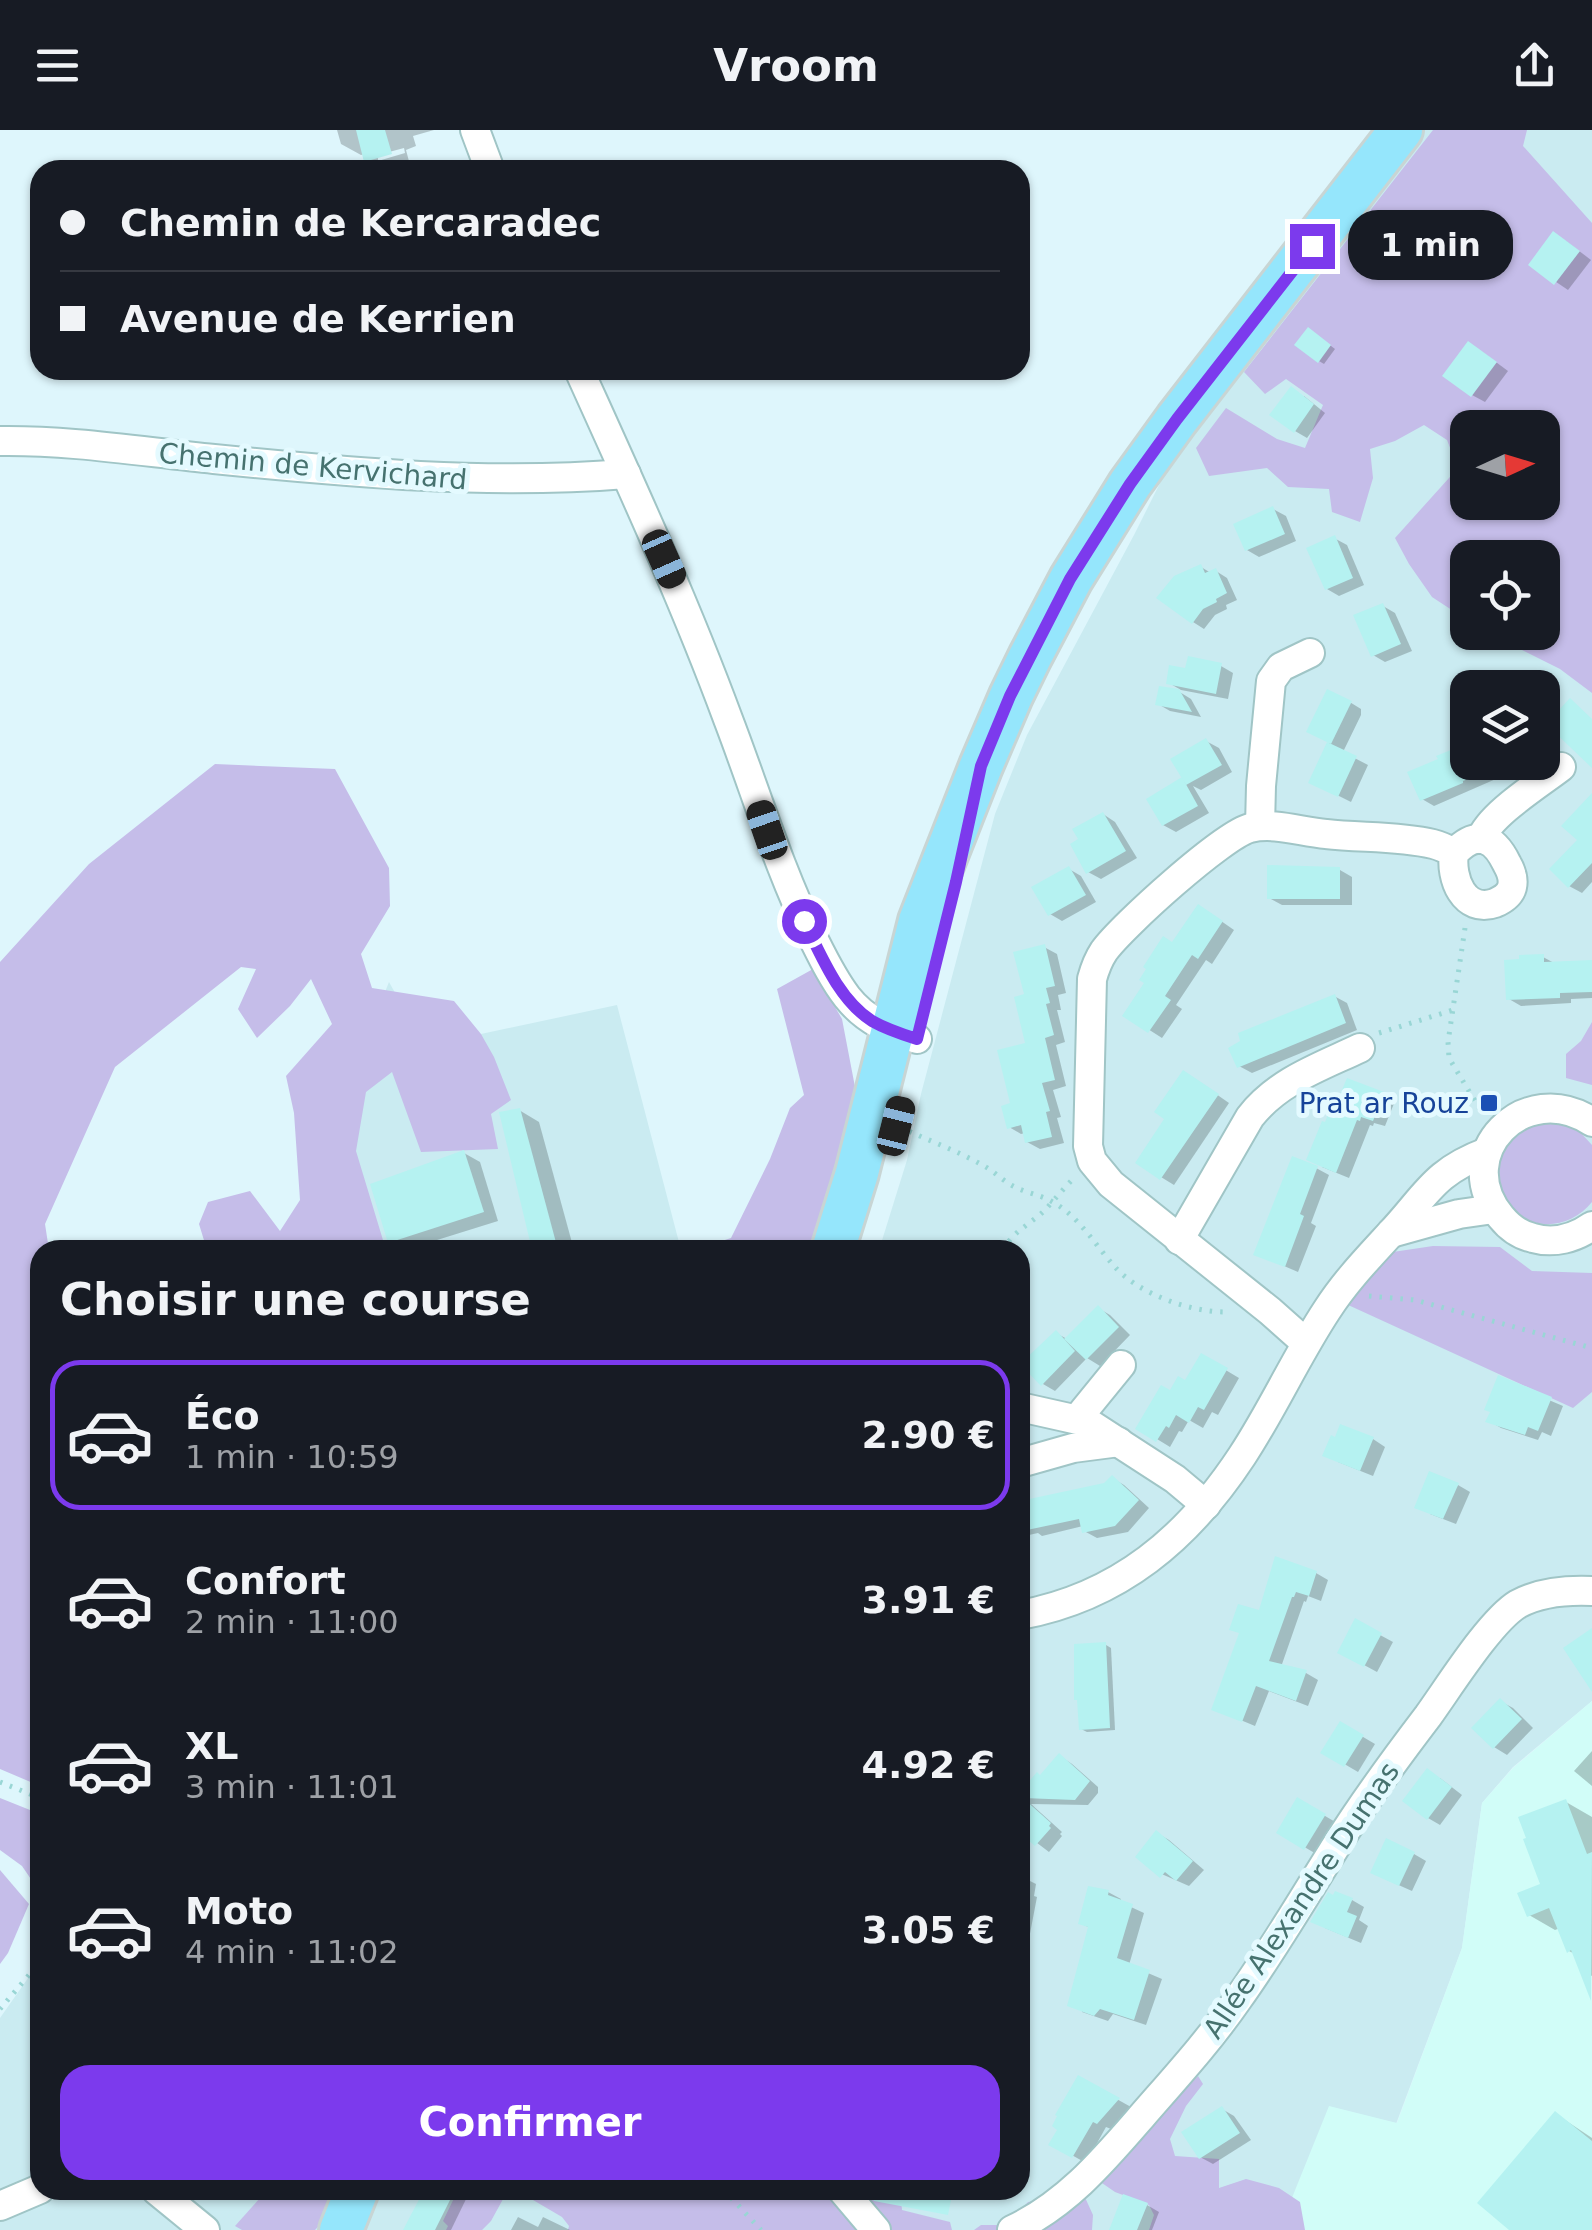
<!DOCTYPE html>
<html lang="fr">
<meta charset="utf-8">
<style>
:root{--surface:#171b24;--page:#242831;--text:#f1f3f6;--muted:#9ea1a6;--line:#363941;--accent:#7c3aed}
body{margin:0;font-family:"DejaVu Sans",sans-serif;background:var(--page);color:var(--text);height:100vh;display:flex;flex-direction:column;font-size:38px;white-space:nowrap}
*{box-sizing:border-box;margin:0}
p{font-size:32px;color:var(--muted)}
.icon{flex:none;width:55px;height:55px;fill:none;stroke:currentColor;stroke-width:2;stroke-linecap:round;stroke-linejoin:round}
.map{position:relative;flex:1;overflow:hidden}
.drawer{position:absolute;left:30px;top:1110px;width:1000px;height:960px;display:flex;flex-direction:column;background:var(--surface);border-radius:30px;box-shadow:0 2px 8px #0004}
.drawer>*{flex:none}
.guide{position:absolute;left:30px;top:30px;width:1000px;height:220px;border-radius:30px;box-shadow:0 2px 8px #0004;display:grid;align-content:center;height:220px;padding:0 30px;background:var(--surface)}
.needle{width:65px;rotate:86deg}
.controls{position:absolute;left:1450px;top:280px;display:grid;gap:20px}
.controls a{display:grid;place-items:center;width:110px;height:110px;border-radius:20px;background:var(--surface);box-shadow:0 2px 8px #0004;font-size:50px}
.end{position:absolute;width:45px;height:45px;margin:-22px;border:12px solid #7c3aed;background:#fff;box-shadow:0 0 0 5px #fff}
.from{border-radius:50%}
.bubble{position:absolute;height:70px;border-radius:30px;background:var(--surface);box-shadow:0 2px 8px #0004;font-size:32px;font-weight:700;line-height:70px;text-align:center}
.car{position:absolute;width:30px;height:60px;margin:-30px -15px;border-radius:12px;box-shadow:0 0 8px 2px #0007;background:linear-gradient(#222 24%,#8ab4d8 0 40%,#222 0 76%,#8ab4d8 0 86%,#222 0)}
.guide b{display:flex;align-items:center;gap:35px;height:95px;font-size:38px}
.guide b+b{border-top:2px solid var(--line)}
.guide i{width:25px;height:25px;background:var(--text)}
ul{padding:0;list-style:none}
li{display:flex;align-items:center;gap:30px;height:150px;margin:0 20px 15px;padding:0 10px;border:5px solid transparent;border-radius:30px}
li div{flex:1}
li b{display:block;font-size:38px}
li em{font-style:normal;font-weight:700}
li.current{border-color:var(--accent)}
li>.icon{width:90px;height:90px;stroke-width:1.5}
h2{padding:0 30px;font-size:45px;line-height:120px}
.button{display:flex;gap:20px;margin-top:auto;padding:20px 30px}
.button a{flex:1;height:115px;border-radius:30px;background:var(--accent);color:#fff;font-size:40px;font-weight:700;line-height:115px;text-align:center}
header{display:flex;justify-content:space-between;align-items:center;height:130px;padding:0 30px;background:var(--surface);font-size:45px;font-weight:700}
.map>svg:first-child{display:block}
</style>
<header><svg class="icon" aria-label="menu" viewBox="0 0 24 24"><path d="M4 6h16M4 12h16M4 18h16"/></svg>Vroom<svg class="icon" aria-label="share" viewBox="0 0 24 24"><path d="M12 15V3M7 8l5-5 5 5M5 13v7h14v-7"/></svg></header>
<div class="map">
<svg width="1592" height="2100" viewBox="0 0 1592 2100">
<rect width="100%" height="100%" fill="#def6fc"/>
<!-- residential -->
<g fill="#caebf1" fill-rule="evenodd">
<path d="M1424,0h168v1571l-79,66 -31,36 -20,145 -66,176 -117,106h-396l-33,-40h170v-940h-141l28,-90 14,-66 74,-280 32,-79 107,-200 41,-82zM1468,298h74v74h-74zM1468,428h74v74h-74zM1468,558h74v74h-74z"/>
<path d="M389,852l36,64 192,-41 64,245h-328l-34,-93z"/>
<path d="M40,1831v229h575l37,40h-652v-212z"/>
</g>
<!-- commercial -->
<path fill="#d1fdf8" d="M1592,1571v529h-313l50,-124 68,17 65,-175 20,-145 31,-35z"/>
<!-- green -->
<g fill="#c5bde9" fill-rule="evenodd">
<path d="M1433,0h94l-4,16 69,77v470l-32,-24 -72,-36 54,-1v-74h-74l-1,62 -35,-23 -23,-33 -14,-26 63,-70 -11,-28 -23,-15 -29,16 -25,8 3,29 -13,44 -28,-10 -3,-23 -41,-2 -21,-19 -58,8 -13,-28 30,-40 51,31 28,9 18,-43 -37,-26 -21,15 -21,-22zM1468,298h74v74h-74z"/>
<path d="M215,634l120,5 54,99 1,38 -29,48 11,34 82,13 27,33 13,23 17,43 -20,14 7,35 -77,3 -29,-80 -26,20 -10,59 30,99h-179l-8,-26 9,-22 42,-11 30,40 20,-31 -6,-87 -8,-37 46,-52 -21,-45 -21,27 -33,32 -19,-29 18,-40 -15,-2 -126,100 -70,157 4,26h-9v536l-40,-17v-807l89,-98z"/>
<path d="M813,839l29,50 13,68 2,36 -35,127h-128l37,-12 39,-79 20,-51 14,-13 -27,-106z"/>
<path d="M1592,892v63l-26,-7v-24l15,-13z"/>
<path d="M1554,992l25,9 13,14v57c-23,29 -68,31 -87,-3 -22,-39 8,-75 49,-77z"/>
<path d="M1433,1116l67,1 32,24 60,2v119l-19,16 -227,-104 40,-51z"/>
<path d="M0,1668l40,16v76l-3,-2 -15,-22 -22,-16z"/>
<path d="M0,1740l29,34 -21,49 -8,11z"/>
<path d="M1198,1946l5,8 -17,22 -16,33 5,17 44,3v29l27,-9 33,9 21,14 5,28h-156l5,-15 -5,-10 -34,-13 -16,-11 47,-54z"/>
<path d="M267,2060h73l-12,26 -13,14h-73l-7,-4z"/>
<path d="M458,2060h50l-17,31 -9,9h-36l2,-4 -5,-5z"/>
<path d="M538,2060h362l2,20 48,12 2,8h-384l1,-4 -7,-9 -29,-17z"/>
<path d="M1083,2063l10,22 -1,15h-118l7,-5h25l22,-23z"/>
</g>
<!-- shadow -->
<g fill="#0003" fill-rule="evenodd">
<path d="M337,0h97l-21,6 3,10 -10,4 4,15 -18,5h-9l-17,-10 -1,-6 -4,1 -20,-11zM404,18l1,5 -27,8v-6z"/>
<path d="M1566,111l25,19 -23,30 -37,-25z"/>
<path d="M1314,203l21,16 -11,15 -5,-3z"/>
<path d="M1481,221l27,20 -23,31 -13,-7z"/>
<path d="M1304,266l21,17 -18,25 -12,-7z"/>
<path d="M1273,379l13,7 10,25 -37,16 -12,-7z"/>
<path d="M1334,408l13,7 17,40 -25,11 -12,-7z"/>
<path d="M1201,437l10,6 5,-2 11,7 10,22 -11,5 1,4 -12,6 -11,14 -11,-7z"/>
<path d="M1383,476l12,7 17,38 -27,11 -12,-7z"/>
<path d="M1221,536l12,7 -5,26 -47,-9 -12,-7 18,-12z"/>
<path d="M1178,561l13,8 10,18 -31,-6 -12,-7z"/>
<path d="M1348,571l13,8v6l-18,37 25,13 -17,37 -40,-20z"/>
<path d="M1542,579l11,26 -11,4z"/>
<path d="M1206,611l13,7 13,24 -31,18 -8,-4 16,27 -33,19 -13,-7 22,-47z"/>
<path d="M1468,632h50l3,6 -87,38 -12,-7z"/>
<path d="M1103,684l12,8 22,36 -36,21 -13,-7z"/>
<path d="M1592,723v29l-10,11 -13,-7z"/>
<path d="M1069,739l12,7 15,26 -34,19 -12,-7z"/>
<path d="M1340,740l12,7v28h-70l-13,-7z"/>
<path d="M1211,784l23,16 -22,34 -6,-4 -30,45 6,4 -20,29 -36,-23 47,-70z"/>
<path d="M1044,817l13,7 9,39 -8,2 3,15h-4l8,32 -9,3 10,41 -13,4 8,27 -4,1 7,25 -24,6 -13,-7 -2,-9 -4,1 -12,-7 19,-82 -1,-49z"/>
<path d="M1543,827l13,7 36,-1v35l-21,1v4l-50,3 -12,-7z"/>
<path d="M1334,866l13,7 10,27 -105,43 -13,-7z"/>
<path d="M1196,950l33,23 -55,82 -36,-22z"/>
<path d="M1382,964l13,7 -10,25 -11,-3 -1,3 -3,-1 -21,53 -27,-11 1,-43z"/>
<path d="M519,980l20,12 35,128h-39z"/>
<path d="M464,1023l16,9 18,59 -93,29 -15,-9z"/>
<path d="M1316,1038l13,7 -18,48 5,3 -18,46 -42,-18z"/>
<path d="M960,1111l31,7 4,2h-37z"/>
<path d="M1098,1178l12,7 20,20 -30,31 -13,-8 -32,33 -12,-7 13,-51 11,6z"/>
<path d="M1202,1226l37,22 -21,37 -6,-3 -9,16 -14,-8 -7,12 -3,-1 -9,16 -31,-19 32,-35 15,-10z"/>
<path d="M1499,1249l64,27 -12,30 -9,-4 -4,8 -37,-12 -12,-7z"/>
<path d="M1373,1309l12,8 -12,29 -35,-14z"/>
<path d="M1112,1348l12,7 25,23 -21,24 -31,6 -13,-7 -1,-5 -41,10 -4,-3 -18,4v-34l85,-18z"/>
<path d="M1458,1355l12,7 -14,32 -26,-10z"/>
<path d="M1316,1443l12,7 -7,21 -13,-5 -2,6 -2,-1 -23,66 25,6 12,7 -10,26 -39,-15 -14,35 -41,-17 46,-96z"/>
<path d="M1356,1492l37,20 -16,30 -37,-20z"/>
<path d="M1106,1515l5,3 4,82 -28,2 -6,-3z"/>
<path d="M1500,1571l13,7 20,20 -26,27 -13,-8z"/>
<path d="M1341,1594l34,20 -17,28 -34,-20z"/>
<path d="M1592,1621v35l-18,-15z"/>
<path d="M1060,1626l12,8 26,23v6l-10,12 -57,-1 31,28 -2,2 2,2 -13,16 -29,-22v-35l21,-18z"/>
<path d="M1440,1648l22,17 -22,30 -12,-7z"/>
<path d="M1298,1670l39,23 -19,32 -39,-23z"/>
<path d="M1566,1672l26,15v159l-11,-6 -6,-16 -6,-3 -9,-23 -5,2 -26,-15 14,-30z"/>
<path d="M1157,1703l12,7 35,30 -15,16 -32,-14z"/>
<path d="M1414,1724l12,7 -14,30 -27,-12z"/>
<path d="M1020,1746l16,8 -2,12 3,1 -17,89z"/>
<path d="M1108,1762l13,7 -1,3 24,11 -15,52 33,14 -16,46 -33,-11 -5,7 -26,-9 8,-84 -10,-5z"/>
<path d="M1352,1770l12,7 -5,13 9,6 -7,17 -36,-15z"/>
<path d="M1079,1948l52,29 -20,22 -5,-2 -20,36 -34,-19z"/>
<path d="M1222,1979l12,7 17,24 -38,24 -13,-7z"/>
<path d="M1556,1984l36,24v92h-79z"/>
<path d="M218,2060h19l-7,7z"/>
<path d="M426,2060h33l9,5 -17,35h-36z"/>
<path d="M1147,2075l12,7 -7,18h-38z"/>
<path d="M518,2087l20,10 5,-10 27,13h-59z"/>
</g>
<!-- building -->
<g fill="#b5f2f1">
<path d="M356,0h29l7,24 -28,8z"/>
<path d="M1553,101l27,20 -26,34 -26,-20z"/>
<path d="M1308,197l23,18 -13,18 -24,-18z"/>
<path d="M1468,211l29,21 -26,35 -29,-21z"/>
<path d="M1291,256l23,18 -20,29 -25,-18z"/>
<path d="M1273,376l12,28 -40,17 -12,-27z"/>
<path d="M1335,405l18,43 -28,12 -19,-42z"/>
<path d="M1201,434l4,9 11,-5 11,25 -11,6 1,3 -14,7 -11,15 -36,-26 18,-22z"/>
<path d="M1383,473l18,41 -30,13 -18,-42z"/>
<path d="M1188,526l34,7 -6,31 -50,-10 3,-19 16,3z"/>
<path d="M1159,556l20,3 13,23 -37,-7z"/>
<path d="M1327,559l25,12 -21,43 -25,-12z"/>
<path d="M1570,568l22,21v49l-46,-44z"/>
<path d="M1206,608l16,27 -36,20 -16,-26z"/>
<path d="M1327,612l30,14 -19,41 -30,-14z"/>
<path d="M1468,613v36l-5,2v2l-43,18 -13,-29 31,-13 -2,-3z"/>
<path d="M1182,647l16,29 -36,20 -16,-27z"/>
<path d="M1592,663v70l-24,25 -19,-19 28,-29 -16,-14z"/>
<path d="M1103,682l23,39 -40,23 -16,-30 8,-5 -6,-10z"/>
<path d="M1267,735l73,2v32h-73z"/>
<path d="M1069,736l17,29 -38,21 -17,-29z"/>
<path d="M1198,774l25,17 -25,38 -6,-4 -27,41 6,4 -23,33 -26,-17 22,-33 -5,-3 7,-11 -3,-2 20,-31 9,6z"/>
<path d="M1045,814l10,42 -9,2 4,15 -4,1 8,31 -9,3 10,42 -13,3 8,28 -4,1 6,25 -27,6 -4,-18 -14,4 -6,-23 9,-3 -13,-53 28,-7 -11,-46 10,-3 -11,-42z"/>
<path d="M1544,824v8l48,-2v32l-32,1v5l-54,2 -2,-40 15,-1v-4z"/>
<path d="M1335,864l11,29 -109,45 -9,-20 12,-7 -2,-8z"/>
<path d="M1183,940l36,24 -59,86 -25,-17 29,-44 -10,-7z"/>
<path d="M1347,948l37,14 -11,29 -12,-4 -1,4 -3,-1 -21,53 -30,-13 16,-39 3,1 10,-26 4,1z"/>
<path d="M520,978l38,142h-26l-33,-138z"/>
<path d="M464,1020l20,62 -96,31 -18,-59z"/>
<path d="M1292,1026l26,10 -18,48 4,2 -19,51 -32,-12z"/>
<path d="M1098,1175l21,22 -33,33 -22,-21z"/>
<path d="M1056,1200l19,21 -34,35 -21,-22z"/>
<path d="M1201,1223l27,15 -24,42 -6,-3 -9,16 -13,-8 -7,13 -3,-2 -10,16 -21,-13 26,-44 9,5 8,-14 7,4z"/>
<path d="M1498,1245l54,22 -14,34 -10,-4 -3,8 -40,-13 5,-10 -6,-2z"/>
<path d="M1340,1294l34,13 -14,34 -38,-15 9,-21 4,2z"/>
<path d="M1429,1341l30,12 -16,36 -29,-11z"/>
<path d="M1112,1345l27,25 -24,26 -33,7 -3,-14 -52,11 -1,-3 -6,2v-28l84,-18z"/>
<path d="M1275,1426l42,15 -8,25 -13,-4 -2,5h-2l-23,64 38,9 -11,31 -40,-15 -14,36 -31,-12 28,-77 -10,-3 9,-26 21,6z"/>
<path d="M1355,1488l27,15 -18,34 -27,-14z"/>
<path d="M1592,1498v64l-29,-44z"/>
<path d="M1106,1512l4,86 -31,2 -2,-30h-3v-56z"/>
<path d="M1500,1568l22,21 -29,30 -22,-21z"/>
<path d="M1340,1591l24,14 -20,32 -24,-14z"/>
<path d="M1059,1623l31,28 -15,19 -52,-2 28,25 -2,3 2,2 -16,18 -15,-13v-41l17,-20 3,3z"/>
<path d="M1427,1638l25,19 -25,33 -25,-19z"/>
<path d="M1297,1667l29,17 -22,36 -28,-17z"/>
<path d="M1566,1669l21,55 5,-2 -1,149 -20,-51 -4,3 -18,-45 -22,9 -10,-24 23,-9 -17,-45 3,-1 -8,-21z"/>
<path d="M1156,1700l37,31 -17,20 -11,-9 -5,6 -25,-21z"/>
<path d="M1386,1708l29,14 -16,34 -29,-13z"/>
<path d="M1088,1756l21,4 -1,5 25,9 -16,54 33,12 -16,50 -34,-11 -6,7 -27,-10 21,-79 -10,-3z"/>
<path d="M1335,1761l18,7 -6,14 10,4 -9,22 -38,-16 18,-30 5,3z"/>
<path d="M1078,1945l42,23 -23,26 -4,-2 -21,36 -24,-13 9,-15 -5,-4 5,-10 -2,-1z"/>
<path d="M1222,1976l18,27 -41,26 -18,-27z"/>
<path d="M1555,1981l37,30v89h-83l-32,-27z"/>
<path d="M424,2060h31l-20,40h-32z"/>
<path d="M870,2060h83l-5,25 -74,-14 -5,-6z"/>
<path d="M1123,2064l25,9 -11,27h-28z"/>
</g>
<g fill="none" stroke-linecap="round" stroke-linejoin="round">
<defs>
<g id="street">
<path d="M475,0l15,40"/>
<path d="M579,240c52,115 105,230 149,349 28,73 50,148 85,219 10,20 20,41 34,59 19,24 42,33 70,42"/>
<path d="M0,311c71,-1 143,11 214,18 139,14 273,26 412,15"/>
<path d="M1260,696l1,-40 10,-105 10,-14 29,-14"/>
<path d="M1481,709c8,-24 58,-55 80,-72"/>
<path d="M1592,992c-67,-45 -143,32 -91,95 8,10 19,18 32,21 21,6 42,0 59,-12"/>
<path d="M1391,1103l68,-19 35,-5"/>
<path d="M1179,1110l71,-123c28,-36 70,-50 110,-69"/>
<path d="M1306,1213l-36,-32 -159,-127 -19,-23 -4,-15 4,-167c3,-11 6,-19 12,-28 18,-25 119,-116 146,-123 25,-6 51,4 76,6 35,4 72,2 107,10 8,2 14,5 21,9 23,-24 40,-16 53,11 4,7 7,15 5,23 -2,8 -10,13 -17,16 -31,11 -45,-25 -41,-50"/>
<path d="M1020,1277l67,15 88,57 31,26"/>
<path d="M1077,1289l44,-54"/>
<path d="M1020,1333l53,-15 46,-6"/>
<path d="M1020,1485c99,-18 168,-77 222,-159 31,-47 54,-99 85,-146 18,-28 40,-51 63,-76 36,-38 43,-62 97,-82"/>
<path d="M156,2060l49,40"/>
<path d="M842,2060l34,40"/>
<path d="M0,2076l40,-17"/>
<path d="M1012,2100c55,-26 91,-69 130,-114 33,-38 67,-75 96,-117 35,-49 66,-102 98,-153 28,-45 60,-88 92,-130 21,-29 62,-95 90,-112 22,-12 50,-14 74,-13"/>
</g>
<g id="primary">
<path d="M833,1120l24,-77 63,-252 61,-155 30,-70 19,-39 41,-78 59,-95 47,-65 224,-289"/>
<path d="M341,2100l16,-40"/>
</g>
</defs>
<!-- street casing -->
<use href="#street" stroke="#a0c5c6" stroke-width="32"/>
<!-- primary casing -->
<use href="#primary" stroke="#c8d5d4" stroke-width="48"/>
<!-- path -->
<g stroke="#99d6d5" stroke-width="5" stroke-dasharray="2.5 8" stroke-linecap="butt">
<path d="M1465,798l-17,114 1,16 32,53"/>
<path d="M1379,903l74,-23"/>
<path d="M900,997c27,13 58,24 84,39 11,6 20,16 31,21 12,6 25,8 36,14 28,15 44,44 64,66 24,27 75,45 111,45"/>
<path d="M1003,1120c9,-18 29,-27 42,-40 10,-11 19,-22 29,-32"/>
<path d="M1369,1166l46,4 177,48"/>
<path d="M0,1652l40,16"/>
<path d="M0,1879l40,-47"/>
<path d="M724,2060l37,40"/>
</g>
<!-- street -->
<use href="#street" stroke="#fff" stroke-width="28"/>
<!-- primary -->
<use href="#primary" stroke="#95e6fc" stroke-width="42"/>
</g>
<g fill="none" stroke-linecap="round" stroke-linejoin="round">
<!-- route -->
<path stroke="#7c3aed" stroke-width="12" d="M804,791c17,34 34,78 68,100 14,8 29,13 45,18l39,-157 25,-116 29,-70 60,-117 60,-95 47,-65 135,-173"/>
</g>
<!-- markers -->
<rect fill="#1a4fb4" stroke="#e4faff" stroke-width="4" x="1479" y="963" width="20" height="20" rx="5"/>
<g text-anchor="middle" stroke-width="10" stroke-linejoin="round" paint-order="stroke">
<!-- street labels -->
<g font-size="28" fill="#46726f" stroke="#e4faff">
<text transform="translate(313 336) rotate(5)" y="10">Chemin de Kervichard</text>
<text transform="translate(1301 1770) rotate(-56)" y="10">Allée Alexandre Dumas</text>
</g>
<!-- transit labels -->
<g font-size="28" fill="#164399" stroke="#e4faff" text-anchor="end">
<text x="1469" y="983">Prat ar Rouz</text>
</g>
</g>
</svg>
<div class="controls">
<a><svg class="needle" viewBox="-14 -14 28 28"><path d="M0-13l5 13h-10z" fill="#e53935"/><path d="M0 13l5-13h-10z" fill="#9ea1a6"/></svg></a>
<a><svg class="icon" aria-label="locate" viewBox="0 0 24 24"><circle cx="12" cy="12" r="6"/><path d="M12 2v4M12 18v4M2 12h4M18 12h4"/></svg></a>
<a><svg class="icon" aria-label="layers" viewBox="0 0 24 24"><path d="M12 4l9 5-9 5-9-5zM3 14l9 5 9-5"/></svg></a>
</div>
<i class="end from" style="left:804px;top:791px"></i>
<i class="end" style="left:1312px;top:116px"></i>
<div class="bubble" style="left:1348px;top:80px;width:165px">1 min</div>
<i class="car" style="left:664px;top:429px;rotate:156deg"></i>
<i class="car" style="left:767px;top:700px;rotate:341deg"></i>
<i class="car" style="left:896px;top:996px;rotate:14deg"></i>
<div class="guide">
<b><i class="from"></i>Chemin de Kercaradec</b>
<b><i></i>Avenue de Kerrien</b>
</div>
<section class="drawer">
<h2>Choisir une course</h2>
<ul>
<li class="current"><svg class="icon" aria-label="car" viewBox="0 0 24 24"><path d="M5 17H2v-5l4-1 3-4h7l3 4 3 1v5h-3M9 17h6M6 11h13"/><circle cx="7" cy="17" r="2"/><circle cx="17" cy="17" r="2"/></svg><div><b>Éco</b><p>1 min · 10:59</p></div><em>2.90 €</em></li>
<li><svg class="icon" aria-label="car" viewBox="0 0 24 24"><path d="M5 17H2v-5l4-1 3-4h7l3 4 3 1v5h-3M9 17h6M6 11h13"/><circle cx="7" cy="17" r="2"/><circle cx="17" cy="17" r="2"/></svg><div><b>Confort</b><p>2 min · 11:00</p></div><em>3.91 €</em></li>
<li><svg class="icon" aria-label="car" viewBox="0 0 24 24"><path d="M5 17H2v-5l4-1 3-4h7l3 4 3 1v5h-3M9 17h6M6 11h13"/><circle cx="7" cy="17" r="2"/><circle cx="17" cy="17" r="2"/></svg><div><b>XL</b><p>3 min · 11:01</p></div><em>4.92 €</em></li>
<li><svg class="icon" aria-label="car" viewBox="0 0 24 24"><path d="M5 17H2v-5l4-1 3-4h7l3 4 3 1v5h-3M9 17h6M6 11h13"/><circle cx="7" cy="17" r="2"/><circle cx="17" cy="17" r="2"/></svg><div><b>Moto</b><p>4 min · 11:02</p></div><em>3.05 €</em></li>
</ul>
<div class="button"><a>Confirmer</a></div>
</section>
</div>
